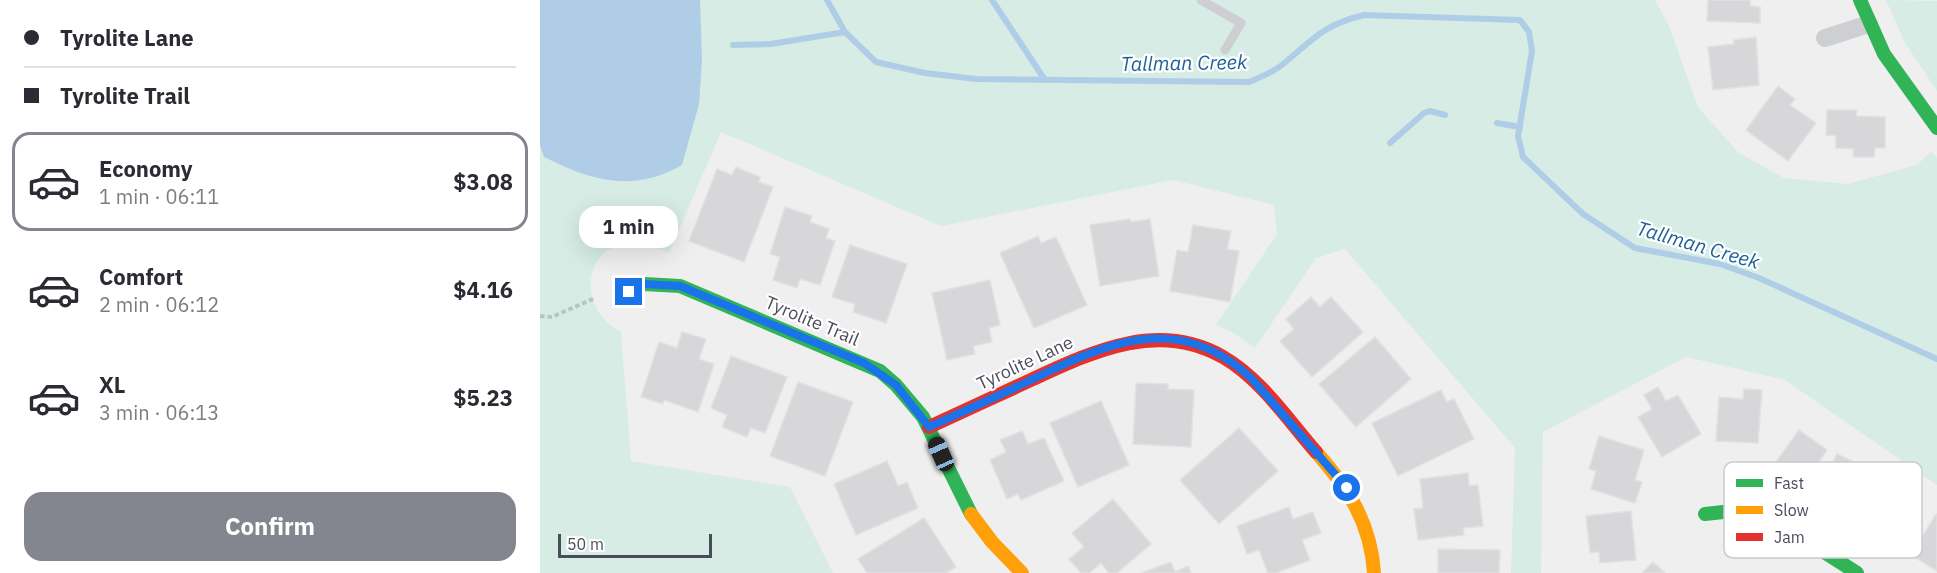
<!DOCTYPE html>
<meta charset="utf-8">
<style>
:root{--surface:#fff;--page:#f7f7f7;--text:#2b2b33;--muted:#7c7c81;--line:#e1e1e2;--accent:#83868e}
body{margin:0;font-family:"IBM Plex Sans",sans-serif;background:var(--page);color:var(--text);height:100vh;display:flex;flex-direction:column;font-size:22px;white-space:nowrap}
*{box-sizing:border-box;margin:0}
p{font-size:20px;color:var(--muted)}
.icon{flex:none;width:33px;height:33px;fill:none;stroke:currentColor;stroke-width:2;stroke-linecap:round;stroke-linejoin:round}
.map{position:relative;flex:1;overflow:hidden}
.sheet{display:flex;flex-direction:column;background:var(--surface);width:540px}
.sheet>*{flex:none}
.top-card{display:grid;align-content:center;height:132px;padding:0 24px;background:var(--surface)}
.scale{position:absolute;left:18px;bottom:15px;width:154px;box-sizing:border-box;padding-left:6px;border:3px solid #484d5a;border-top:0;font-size:16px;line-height:21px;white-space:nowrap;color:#484d5a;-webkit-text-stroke:4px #fff;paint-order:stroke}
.end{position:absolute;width:27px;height:27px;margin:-14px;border:8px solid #1a73e8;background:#fff;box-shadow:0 0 0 3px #fff}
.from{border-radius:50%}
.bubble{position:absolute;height:42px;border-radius:18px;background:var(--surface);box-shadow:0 6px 24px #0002;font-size:20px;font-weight:700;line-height:42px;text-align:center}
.car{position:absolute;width:18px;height:36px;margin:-18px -9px;border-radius:8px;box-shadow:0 0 4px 2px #0007;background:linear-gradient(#222 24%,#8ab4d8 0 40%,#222 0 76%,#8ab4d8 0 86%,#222 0)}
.top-card b{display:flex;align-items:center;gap:21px;height:57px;font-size:22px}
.top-card b+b{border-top:2px solid var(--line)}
.top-card i{width:15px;height:15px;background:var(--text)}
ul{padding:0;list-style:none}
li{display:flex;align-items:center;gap:18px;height:99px;margin:0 12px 9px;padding:0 12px;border:3px solid transparent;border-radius:18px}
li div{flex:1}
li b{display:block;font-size:22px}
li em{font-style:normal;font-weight:700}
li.selected{border-color:var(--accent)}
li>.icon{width:54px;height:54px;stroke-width:1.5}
.cta{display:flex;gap:12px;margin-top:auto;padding:12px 24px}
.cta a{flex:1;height:69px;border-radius:18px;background:var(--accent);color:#fff;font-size:24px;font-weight:700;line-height:69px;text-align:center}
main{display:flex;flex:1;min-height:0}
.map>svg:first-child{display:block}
</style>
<main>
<section class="sheet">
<div class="top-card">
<b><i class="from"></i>Tyrolite Lane</b>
<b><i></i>Tyrolite Trail</b>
</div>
<ul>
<li class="selected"><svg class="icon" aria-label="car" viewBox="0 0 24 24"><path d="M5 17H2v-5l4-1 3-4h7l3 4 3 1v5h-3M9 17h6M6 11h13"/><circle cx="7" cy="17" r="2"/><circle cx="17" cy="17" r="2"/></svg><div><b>Economy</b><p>1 min · 06:11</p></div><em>$3.08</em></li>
<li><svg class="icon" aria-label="car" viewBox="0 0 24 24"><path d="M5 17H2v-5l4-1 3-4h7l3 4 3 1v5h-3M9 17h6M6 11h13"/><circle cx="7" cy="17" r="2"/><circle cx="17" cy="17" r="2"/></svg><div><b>Comfort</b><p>2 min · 06:12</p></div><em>$4.16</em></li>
<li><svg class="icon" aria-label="car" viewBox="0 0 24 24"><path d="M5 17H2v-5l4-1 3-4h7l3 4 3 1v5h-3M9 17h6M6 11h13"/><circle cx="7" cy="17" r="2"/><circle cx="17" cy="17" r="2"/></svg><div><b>XL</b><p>3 min · 06:13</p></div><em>$5.23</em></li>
</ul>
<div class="cta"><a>Confirm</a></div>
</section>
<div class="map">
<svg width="1397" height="573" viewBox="0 0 1397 573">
<rect width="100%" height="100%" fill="#f0efef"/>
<!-- green -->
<g fill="#d6ece4">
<path d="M0,0h1115l14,26 29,81 41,46 45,25 64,6 69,-19 14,-13 6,6v327l-152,-105 -99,-23 -143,75 -2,141h-30l4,-125 -170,-199 -29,9 -61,90 -23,-16 -16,-7 61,-91 -3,-29 -101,-25 -232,46 -220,-94 -52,121c-11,-3 -24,-10 -36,-10 -52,1 -56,67 -12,89l10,129 159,26 43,86h-293z"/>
<path d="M1346,0l51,1v90l-32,-48z"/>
</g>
<!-- water -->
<path fill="#afcde6" d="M0,0h160l2,60 -3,44 -17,61c-49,28 -90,16 -138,-8l-4,-12z"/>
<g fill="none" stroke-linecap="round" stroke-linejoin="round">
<!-- stream -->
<g stroke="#afcde6" stroke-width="6">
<path d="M287,0l18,32 31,30 49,11 51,6 273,3c11,-5 23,-9 33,-17 31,-25 40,-40 82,-50l156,5 9,12 3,19 -14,85 5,21 60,57 52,34 85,16 39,14 178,81"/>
<path d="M452,0l53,80"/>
<path d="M193,45l38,-1 74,-12"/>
<path d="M957,123l23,4"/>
<path d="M850,143l34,-30 6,-2 15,4"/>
</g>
</g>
<!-- building -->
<g fill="#d7d7d9" stroke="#e1e1e2" stroke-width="1.5">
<path d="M1168,0h42v6l10,1v16l-53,-2z"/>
<path d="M1216,37l3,48 -46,5 -5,-43 26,-3v-4z"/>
<path d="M1238,86l17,13 -5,6 26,18 -28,38 -42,-31z"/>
<path d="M1287,110h30l-1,6 29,1v31h-10l-1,9h-21l1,-8 -18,-1v-12l-10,-1z"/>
<path d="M196,167l24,10 -1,5 14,5 -29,75 -55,-21 28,-72 15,6z"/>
<path d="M245,207l27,9 -2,6 19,7 -3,9 9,3 -15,44 -20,-6 -3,9 -24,-8 7,-23 -10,-3z"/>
<path d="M590,219l1,3 19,-3 9,57 -59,10 -10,-61z"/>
<path d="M653,225l38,6 -4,18 12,2 -9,51 -60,-11 7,-41 11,2z"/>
<path d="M498,236l3,7 15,-6 31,68 -53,23 -34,-75z"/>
<path d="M310,245l57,19 -21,59 -33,-11 2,-8 -23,-7z"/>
<path d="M450,280l10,45 -11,3 3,14 -19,4 2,8 -28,6 -15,-67z"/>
<path d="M771,297l9,10 11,-10 32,35 -51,45 -32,-36 14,-12 -8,-10z"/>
<path d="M142,332l24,7 -7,20 15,5 -16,48 -34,-12 -1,4 -22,-7 18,-55 18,6z"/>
<path d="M835,337l36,42 -55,48 -37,-43z"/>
<path d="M191,356l56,21 -22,56 -14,-5 -4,9 -25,-10 5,-12 -16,-7z"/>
<path d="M258,382l55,20 -28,74 -55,-20z"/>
<path d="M596,383l32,1v5l26,1 -3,57 -58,-3z"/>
<path d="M1118,387l8,14 12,-6 23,39 -39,23 -24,-40 14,-8 -8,-14z"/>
<path d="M1204,389l18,1 -4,53 -42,-2 3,-44 24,2z"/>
<path d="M901,390l6,12 7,-3 20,40 -76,37 -26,-53z"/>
<path d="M561,401l28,64 -51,22 -28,-64z"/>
<path d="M699,428l39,43 -59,53 -39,-44z"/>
<path d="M1259,430l28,20 -22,32 -29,-20z"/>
<path d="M482,431l6,13 16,-6 20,43 -43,19 -3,-6 -11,5 -17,-39 16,-8 -6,-12z"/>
<path d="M1059,436l45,14 -9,30 7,2 -7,21 -44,-14 5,-18 -7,-2z"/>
<path d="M1297,454l39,19 -20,42 -40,-19z"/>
<path d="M347,461l11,25 9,-4 11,26 -62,27 -22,-51z"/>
<path d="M928,473l1,13 9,-1 5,41 -20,2 1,7 -46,5 -4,-31 9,-1 -3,-29z"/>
<path d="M573,499l38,45 -34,29h-8l-8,-10 -12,10h-8l-12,-14 15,-12 -12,-14z"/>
<path d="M749,507l4,12 20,-7 8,21 -19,7 8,20 -34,13h-8l-9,-23 -12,4 -10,-28z"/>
<path d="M1091,511l5,49 -36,3 -1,-11 -9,1 -4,-37z"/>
<path d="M1396,514h1v57l-26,-16z"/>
<path d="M384,518l32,49 -10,6h-79l-9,-14z"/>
<path d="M898,549l62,1 -1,23h-61z"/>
<path d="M631,562l4,10 13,-6 3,7h-50z"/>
<path d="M1113,562l12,11h-23z"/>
</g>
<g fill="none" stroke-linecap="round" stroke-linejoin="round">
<!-- path -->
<path stroke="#bac4c4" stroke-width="4" stroke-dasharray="4.5 3" stroke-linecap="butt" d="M0,316l12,1 43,-19"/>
<!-- lane -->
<path stroke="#cecfd2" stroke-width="9" d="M661,0l40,23 -16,27"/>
<!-- street -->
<path stroke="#cecfd2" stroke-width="18" d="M1285,38l44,-14"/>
<!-- fast -->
<g stroke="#30b455" stroke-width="14">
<path d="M1320,0l24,54 53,74"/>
<path d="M89,292l15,-8 36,2 200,85 16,14 27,32 48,97"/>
<path d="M1165,514l36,-4 25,5 91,58"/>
</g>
<!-- slow -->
<g stroke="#ff9f0a" stroke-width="14">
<path d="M776,452c32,36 55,71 58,121"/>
<path d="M431,514l21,28 30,31"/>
</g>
<!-- jam -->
<path stroke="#e5322d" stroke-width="14" d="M389,427c35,-16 69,-32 104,-48 61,-28 126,-59 190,-22 37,21 65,63 93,95"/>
</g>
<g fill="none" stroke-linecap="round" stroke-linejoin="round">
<!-- route -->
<path stroke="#1a73e8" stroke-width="8" d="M89,292l15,-8 36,2 184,77 32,22 33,42c33,-15 67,-30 100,-46 78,-38 149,-72 223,-2l95,109"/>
</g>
<g text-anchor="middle" stroke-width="4.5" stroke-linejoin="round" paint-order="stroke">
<!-- street labels -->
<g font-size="18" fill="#484d5a" stroke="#fff">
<text transform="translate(272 321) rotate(23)" y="6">Tyrolite Trail</text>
<text transform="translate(485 363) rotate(-25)" y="6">Tyrolite Lane</text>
</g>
<!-- water labels -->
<g font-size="20" font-style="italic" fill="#1c6199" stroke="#fff">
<text transform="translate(644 63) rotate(-1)" y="7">Tallman Creek</text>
<text transform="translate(1158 245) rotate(16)" y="7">Tallman Creek</text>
</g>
</g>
<!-- legend -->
<rect x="1184" y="462" width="198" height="96" rx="9" fill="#fff" stroke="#c8cace" stroke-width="1.5"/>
<rect x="1196" y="479" width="27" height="8" fill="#30b455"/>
<rect x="1196" y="506" width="27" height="8" fill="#ff9f0a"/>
<rect x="1196" y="533" width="27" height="8" fill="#e5322d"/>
<g font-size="16" fill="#484d5a">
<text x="1234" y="489">Fast</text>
<text x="1234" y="516">Slow</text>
<text x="1234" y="543">Jam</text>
</g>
</svg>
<div class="scale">50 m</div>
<i class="end from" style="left:807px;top:488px"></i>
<i class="end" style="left:89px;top:292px"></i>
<div class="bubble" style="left:39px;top:206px;width:99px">1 min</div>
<i class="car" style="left:401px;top:454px;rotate:336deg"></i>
</div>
</main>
